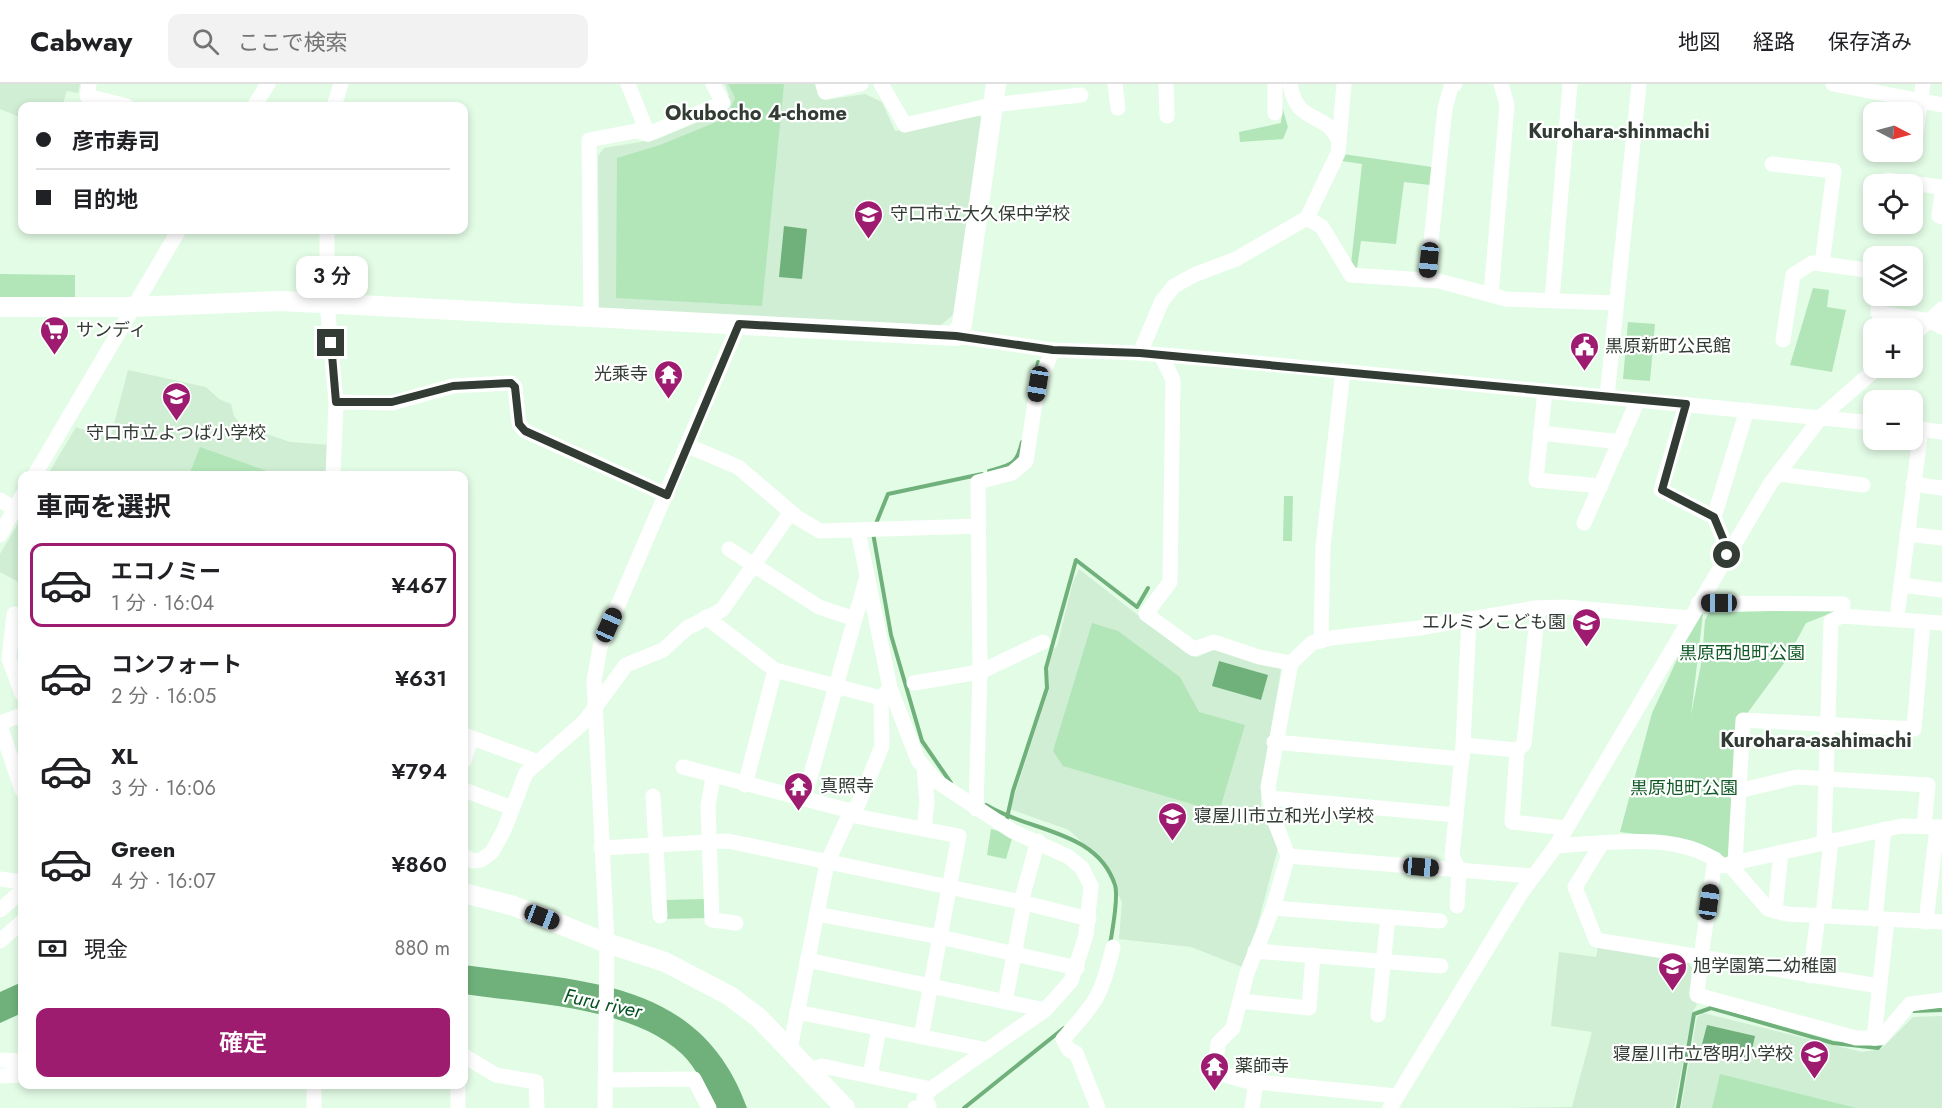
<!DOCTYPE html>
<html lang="ja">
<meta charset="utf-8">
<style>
:root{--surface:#fff;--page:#f2f2f2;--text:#202124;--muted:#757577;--line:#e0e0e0;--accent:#9e1c6f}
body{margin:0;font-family:Jost,"Noto Sans JP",sans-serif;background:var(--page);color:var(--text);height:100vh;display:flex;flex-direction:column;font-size:22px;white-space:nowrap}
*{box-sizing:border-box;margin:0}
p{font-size:20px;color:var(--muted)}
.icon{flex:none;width:33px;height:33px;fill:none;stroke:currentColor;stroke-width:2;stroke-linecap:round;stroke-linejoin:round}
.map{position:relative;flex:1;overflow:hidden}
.panel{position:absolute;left:18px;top:387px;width:450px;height:618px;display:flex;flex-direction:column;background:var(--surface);border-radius:12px;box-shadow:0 3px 9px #0003}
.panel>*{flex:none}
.guide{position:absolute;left:18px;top:18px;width:450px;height:132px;border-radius:12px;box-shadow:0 3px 9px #0003;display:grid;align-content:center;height:132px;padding:0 18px;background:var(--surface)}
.needle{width:39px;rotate:96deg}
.tools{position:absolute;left:1863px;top:18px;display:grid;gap:12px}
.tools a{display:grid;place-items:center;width:60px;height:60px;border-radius:12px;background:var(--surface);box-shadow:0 3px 9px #0003;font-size:30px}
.end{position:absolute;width:27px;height:27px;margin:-14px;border:8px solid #323c34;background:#fff;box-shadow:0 0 0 3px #fff}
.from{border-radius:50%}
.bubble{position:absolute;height:42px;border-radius:12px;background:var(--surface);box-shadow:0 3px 9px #0003;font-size:20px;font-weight:600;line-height:42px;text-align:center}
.car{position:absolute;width:18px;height:36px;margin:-18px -9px;border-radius:8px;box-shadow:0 0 4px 2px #0007;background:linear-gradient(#222 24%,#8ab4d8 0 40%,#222 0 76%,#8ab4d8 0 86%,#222 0)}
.guide b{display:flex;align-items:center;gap:21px;height:57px;font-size:22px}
.guide b+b{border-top:2px solid var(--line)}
.guide i{width:15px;height:15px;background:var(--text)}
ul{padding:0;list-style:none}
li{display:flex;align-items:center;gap:18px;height:84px;margin:0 12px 9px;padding:0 6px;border:3px solid transparent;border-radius:12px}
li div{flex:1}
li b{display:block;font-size:22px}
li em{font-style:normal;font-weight:600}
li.selected{border-color:var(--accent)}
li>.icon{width:54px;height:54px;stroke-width:1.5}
h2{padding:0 18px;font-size:27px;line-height:72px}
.pay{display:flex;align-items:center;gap:15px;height:66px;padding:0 18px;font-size:22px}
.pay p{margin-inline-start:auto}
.action{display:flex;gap:12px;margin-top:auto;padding:12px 18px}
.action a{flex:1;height:69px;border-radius:12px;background:var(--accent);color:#fff;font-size:24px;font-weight:600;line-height:69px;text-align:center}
header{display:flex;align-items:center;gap:36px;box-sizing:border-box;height:84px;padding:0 30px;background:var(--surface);border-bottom:2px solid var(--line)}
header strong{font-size:28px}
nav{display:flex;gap:33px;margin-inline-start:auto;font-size:21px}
.search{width:420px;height:54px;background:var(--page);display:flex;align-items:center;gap:15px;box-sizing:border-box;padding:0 21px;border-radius:12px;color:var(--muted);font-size:22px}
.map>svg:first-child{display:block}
</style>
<header>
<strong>Cabway</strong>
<div class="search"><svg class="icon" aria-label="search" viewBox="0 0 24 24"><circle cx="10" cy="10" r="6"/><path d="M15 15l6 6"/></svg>ここで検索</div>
<nav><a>地図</a><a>経路</a><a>保存済み</a></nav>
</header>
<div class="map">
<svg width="1942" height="1024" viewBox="0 0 1942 1024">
<rect width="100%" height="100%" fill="#e3fce6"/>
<!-- built -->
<g fill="#d0eed3">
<path d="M0,0h80l-2,9 -11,-2 -5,15h-40v12l-22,-9z"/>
<path d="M725,0h90l3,11 8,5 39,-6 17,8 13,29 84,-15 3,2 -28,196 -18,15 -337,-21 -1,-152 6,-8 54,-9 65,-28 6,-16z"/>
<path d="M128,286l78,17 13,12 12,5 3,12 7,9 49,17 41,3 -4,30 -280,1 29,-49 34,12z"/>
<path d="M22,433v67l-22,-12v-18z"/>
<path d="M1079,485l107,84 11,4 16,-7 8,2 54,12 6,6 -20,117v23l17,38 -22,83 -14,36 -51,-20 -72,-8 3,-37 -23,-44 -30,-28 -59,-21 39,-120 -1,-20 5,-19 4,-4 16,-64z"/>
<path d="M1598,863l89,14 6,8 -4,24 8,12 -4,6 -19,97h-175l73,-1 20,-75 -41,-6 8,-74 37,5z"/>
<path d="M1703,929l159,39 19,-3 32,-32 29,-1v92h-261l16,-91z"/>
</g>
<!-- green -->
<g fill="#b2e6b9">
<path d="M728,0h56l-22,222 -146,-8 1,-140 43,-13 66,-27 9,-20z"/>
<path d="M1282,23l6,20 -5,12 -43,3 -1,-10 42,-9z"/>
<path d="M1343,70l89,13 -2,18 -26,-3 -8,62 -35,-3 -4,27 -6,-4 11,-100 -20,-3z"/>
<path d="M0,190l75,1v23h-75z"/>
<path d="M1813,204l16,2 -2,17 19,3 -14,62 -42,-7z"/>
<path d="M1628,238l27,2 -5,57 -27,-2z"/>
<path d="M200,363l78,28h-89z"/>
<path d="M1284,412h9l-1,45h-9z"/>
<path d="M1834,525v3l-28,11 -21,39 -39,53 -16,144 -5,1 -32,-19 -73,-9 32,-119 28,-60 -3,-2 23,-37h3l-12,101 11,-56 3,-39 4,-7z"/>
<path d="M1092,539l26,8 62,46 19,35 46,13 -26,87 -156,-46 -10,-15z"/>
<path d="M991,745l22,6 -7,24 -19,-4z"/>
<path d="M704,815l1,19 -40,1 -1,-19z"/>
<path d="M1720,990l136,34h-144z"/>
</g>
<!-- water -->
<g fill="#70b17b">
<path d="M784,142l23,3 -5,50 -23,-2z"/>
<path d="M1219,577l49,14 -7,25 -49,-14z"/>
<path d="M464,881c116,17 236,12 283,143h-31c-10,-19 -19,-39 -34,-54 -51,-48 -152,-50 -218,-60z"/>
<path d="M22,898v31l-22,10v-31z"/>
<path d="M1707,941l48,11 -5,24 -49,-12z"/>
</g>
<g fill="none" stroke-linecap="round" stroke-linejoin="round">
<!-- stream -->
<g stroke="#70b17b" stroke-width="4">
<path d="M1036,289l2,-11"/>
<path d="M989,387c21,-6 28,-6 33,-29"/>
<path d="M875,442l13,-32 94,-20"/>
<path d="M873,449l18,102 31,106 29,42"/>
<path d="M986,721c44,27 111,25 129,80 4,13 -3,46 -5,60"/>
<path d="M1007,734l6,-27 34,-103 -1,-20 30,-108 61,47 11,-19"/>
<path d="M1913,927l29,-1"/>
<path d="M964,1024l100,-80"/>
<path d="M1678,1024l16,-94 17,-6 122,35 45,5 5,-6"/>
</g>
<!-- minor -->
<g stroke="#fff" stroke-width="15">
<path d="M89,0l-2,12 40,10"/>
<path d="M628,0l20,50"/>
<path d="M823,0l2,8 36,-8"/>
<path d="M881,0l24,41 87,-20 89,-10"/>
<path d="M1115,0l3,24"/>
<path d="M1166,0l1,32"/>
<path d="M1290,0c7,43 36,25 49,58"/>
<path d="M1833,0l109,21"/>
<path d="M254,22l14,-22"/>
<path d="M334,22l7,-22"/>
<path d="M1275,29v-29"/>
<path d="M1915,56l8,-56"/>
<path d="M1772,80l62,7 -12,93 -10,-1 -19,12 -10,65"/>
<path d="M1887,96l55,7"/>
<path d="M1942,110l-3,22 3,1"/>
<path d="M1307,134l15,9 29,48 88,6 67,18 110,4"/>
<path d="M327,146v73l9,99 -3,74"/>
<path d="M1822,180l52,7"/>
<path d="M1427,196l18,-172 6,-21 4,-3"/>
<path d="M1491,211l16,-190 -6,-21"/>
<path d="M1879,212l-1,17 52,8 12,6"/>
<path d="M1552,216l18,-216"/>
<path d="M591,234l-2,-178 47,-9 12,3 75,-31 -10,-19"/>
<path d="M956,252l97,14 87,3 106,9 628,61"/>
<path d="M1912,252l30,-27"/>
<path d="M1140,269l22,-52 12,-15 20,-11 42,-16 71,-41 31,-65 6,-69"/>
<path d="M1161,271l12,25 -3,202 -24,32 48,35 20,-7 45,15 32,6"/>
<path d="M1545,307l-9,89 65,6"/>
<path d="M1607,313l32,-313"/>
<path d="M336,318l56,1 61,-17 58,-3 4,4 4,37 6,7 142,64"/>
<path d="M1686,320l-25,86 53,27 15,36"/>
<path d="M1912,344l30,4"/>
<path d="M1541,349l80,9"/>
<path d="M688,362l50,21 60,51 22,13 159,-5"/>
<path d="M1778,390l85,11"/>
<path d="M34,392l145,-246"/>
<path d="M1913,400l29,4"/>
<path d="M0,416l15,9"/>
<path d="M1714,433l33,-107"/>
<path d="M1584,439l54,-123"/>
<path d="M1907,450l35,4"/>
<path d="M0,451l22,-39"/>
<path d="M729,465l90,58 36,12"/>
<path d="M1901,501l41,5"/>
<path d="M1698,519l145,1 -1,12 100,7"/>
<path d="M1538,524l-14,136 -7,6 -5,72 54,6"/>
<path d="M1898,525l23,-180"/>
<path d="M14,530l-5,45 13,35"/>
<path d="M706,533l69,53 106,28"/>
<path d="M1321,557l2,-95 20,-175"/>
<path d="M914,599l66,-11 63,-30"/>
<path d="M890,604l28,72 18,21 76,50 57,26 13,11 9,18 -5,49 -15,46 -26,29 -114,79 -7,9 5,8 -14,2"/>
<path d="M0,639l22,-8"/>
<path d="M0,642l22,64"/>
<path d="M464,651l74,27"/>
<path d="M1274,658l188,17 1,-14 54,5"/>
<path d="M464,677l7,-23"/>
<path d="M683,683l168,44"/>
<path d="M713,693l-5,29 4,114 24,3"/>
<path d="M745,701l30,-115"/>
<path d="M464,706l48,18"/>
<path d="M1738,707l59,-14 131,8 -4,41"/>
<path d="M653,712l7,120"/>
<path d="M1270,714l186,17"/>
<path d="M804,715l62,-219"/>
<path d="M976,725l4,-137 -2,-190 34,-9 14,-12 12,-77 15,-34"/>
<path d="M850,731l109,21 -38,201"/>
<path d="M924,745l3,-27 -3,-35"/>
<path d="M1824,758l7,-221 11,-5"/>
<path d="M1602,759l-27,44 21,53 105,17 -4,38 159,43h25l29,-34 32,-4"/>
<path d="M1556,762c49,-3 127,-16 167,20l6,-2 39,45 19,5 155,8"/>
<path d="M601,764l127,-7 293,61 68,17"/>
<path d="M464,772l9,5 8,-1 11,-8 12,-22 22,-57 59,-52 41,-56 37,-15 24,-22 35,-18 69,-98"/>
<path d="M1288,772l245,20"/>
<path d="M1715,775l-14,98 178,29"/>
<path d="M1735,779l8,-143 171,9 9,-107"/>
<path d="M1729,780l172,-38 41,1"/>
<path d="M0,795l22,3"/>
<path d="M1021,818l17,-61"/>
<path d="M1457,822l2,-36 -7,-14 11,-111 6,-126"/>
<path d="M1273,824l167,13"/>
<path d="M0,826l22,-19"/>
<path d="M1775,827l6,-59"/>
<path d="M817,830l123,23 137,31"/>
<path d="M1823,832l8,-76"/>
<path d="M1875,835l9,-90"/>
<path d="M1926,838l11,-95"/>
<path d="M0,857l22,-19"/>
<path d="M1255,867l186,15"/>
<path d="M807,876l238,50"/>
<path d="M1810,892l8,-60"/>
<path d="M1240,917l69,7 4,-53"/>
<path d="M1005,918l19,-99"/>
<path d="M797,928l191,38"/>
<path d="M1378,931l10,-98"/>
<path d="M1874,954l13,-118"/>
<path d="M790,965l37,-186 24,-52 7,-6 24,-59 -1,-48 9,-10 -32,-157"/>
<path d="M464,972l32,19 40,7 1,26"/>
<path d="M0,976l22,1"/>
<path d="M810,986l12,-4 109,23"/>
<path d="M0,992l22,-1"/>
<path d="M870,992l9,-47"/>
<path d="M605,996l89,-1 15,29"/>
<path d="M1397,1012l-151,-15 -31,-9 3,-29 15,-15 14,-55 26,-65 15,-52 -16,-43 -4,-26 23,-124 21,-20 19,-5 88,-10 116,-20 30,-1 124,11"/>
<path d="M314,1024v-24"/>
<path d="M458,1024v-24"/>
<path d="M605,1024l2,-165 -13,-262 6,-34 139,-323"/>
<path d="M1098,1024l-22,-55 -7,-3 -6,-11c33,-36 39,-44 50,-92"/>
<path d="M1252,1024l4,-26"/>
<path d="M1390,1024l131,-215 35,-47 214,-362 52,-68 55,-48"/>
</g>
<!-- tertiary -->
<g stroke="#fff" stroke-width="20">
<path d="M0,223h132l149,-6 675,35 6,-12 34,-240"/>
<path d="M464,809l50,13 93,37 58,19 65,34 29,22 86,90"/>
</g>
</g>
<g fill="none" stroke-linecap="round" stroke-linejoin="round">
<!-- route -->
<path stroke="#323c34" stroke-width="8" d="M331,259l5,59h56l61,-16 58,-3 4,4 4,37 6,7 142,64 72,-171 217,12 97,14 87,3 546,51 -24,86 52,27 15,36 -2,2"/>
</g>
<!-- icons -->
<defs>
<symbol id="school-pin" viewBox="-11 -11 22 30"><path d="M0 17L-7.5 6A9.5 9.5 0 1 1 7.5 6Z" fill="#9e1c6f" stroke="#fff"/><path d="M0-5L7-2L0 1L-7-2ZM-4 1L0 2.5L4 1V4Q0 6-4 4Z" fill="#fff"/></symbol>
<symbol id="supermarket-pin" viewBox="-11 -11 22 30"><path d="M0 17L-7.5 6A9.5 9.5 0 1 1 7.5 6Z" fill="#9e1c6f" stroke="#fff"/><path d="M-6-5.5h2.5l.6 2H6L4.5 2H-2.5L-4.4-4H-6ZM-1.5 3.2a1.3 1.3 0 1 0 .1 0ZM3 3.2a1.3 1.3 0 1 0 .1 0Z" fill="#fff"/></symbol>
<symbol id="civic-pin" viewBox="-11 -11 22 30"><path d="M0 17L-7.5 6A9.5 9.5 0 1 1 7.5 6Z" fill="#9e1c6f" stroke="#fff"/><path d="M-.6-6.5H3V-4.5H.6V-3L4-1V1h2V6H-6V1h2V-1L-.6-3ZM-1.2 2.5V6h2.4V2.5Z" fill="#fff"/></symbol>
<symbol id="temple-pin" viewBox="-11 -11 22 30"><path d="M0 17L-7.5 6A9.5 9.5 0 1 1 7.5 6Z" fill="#9e1c6f" stroke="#fff"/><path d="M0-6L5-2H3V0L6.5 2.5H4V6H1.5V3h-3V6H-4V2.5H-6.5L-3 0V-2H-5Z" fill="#fff"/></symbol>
</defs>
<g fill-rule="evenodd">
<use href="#school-pin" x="852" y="114" width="33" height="45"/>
<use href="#supermarket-pin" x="38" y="230" width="33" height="45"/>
<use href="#civic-pin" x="1568" y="246" width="33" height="45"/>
<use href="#temple-pin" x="652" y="274" width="33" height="45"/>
<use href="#school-pin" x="160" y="296" width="33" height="45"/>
<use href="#school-pin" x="1570" y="522" width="33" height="45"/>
<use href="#temple-pin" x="782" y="686" width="33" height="45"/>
<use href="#school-pin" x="1156" y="716" width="33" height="45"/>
<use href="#school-pin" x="1656" y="866" width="33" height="45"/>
<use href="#school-pin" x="1798" y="954" width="33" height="45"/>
<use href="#temple-pin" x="1198" y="966" width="33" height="45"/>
</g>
<g text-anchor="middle" stroke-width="4.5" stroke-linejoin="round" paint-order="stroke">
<!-- poi labels -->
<g font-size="18" fill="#323c34" stroke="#fff" text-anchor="start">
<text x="890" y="136">守口市立大久保中学校</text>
<text x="76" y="252">サンディ</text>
<text x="1605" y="268">黒原新町公民館</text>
<text x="648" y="296" text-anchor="end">光乘寺</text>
<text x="176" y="355" text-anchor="middle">守口市立よつば小学校</text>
<text x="1566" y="544" text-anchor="end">エルミンこども園</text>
<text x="820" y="708">真照寺</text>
<text x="1194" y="738">寝屋川市立和光小学校</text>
<text x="1693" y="888">旭学園第二幼稚園</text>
<text x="1793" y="976" text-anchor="end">寝屋川市立啓明小学校</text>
<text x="1235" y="988">薬師寺</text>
</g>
<!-- park labels -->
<g font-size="18" fill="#135b28" stroke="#fff">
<text x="1742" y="575">黒原西旭町公園</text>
<text x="1684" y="710">黒原旭町公園</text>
</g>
<!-- neighbourhood labels -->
<g font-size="20" font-weight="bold" fill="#323c34" stroke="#fff">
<text x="756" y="36">Okubocho 4-chome</text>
<text x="1619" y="54">Kurohara-shinmachi</text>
<text x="1816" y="663">Kurohara-asahimachi</text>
</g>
<!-- water labels -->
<g font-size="20" font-style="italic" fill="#045220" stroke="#fff">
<text transform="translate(603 919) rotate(12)" y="7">Furu river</text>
</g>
</g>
</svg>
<div class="tools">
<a><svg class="needle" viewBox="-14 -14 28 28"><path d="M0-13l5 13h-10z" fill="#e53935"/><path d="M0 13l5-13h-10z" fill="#757577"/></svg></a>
<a><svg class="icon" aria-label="locate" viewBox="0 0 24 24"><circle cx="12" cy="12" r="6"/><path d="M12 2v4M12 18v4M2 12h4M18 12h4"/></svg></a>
<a><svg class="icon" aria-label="layers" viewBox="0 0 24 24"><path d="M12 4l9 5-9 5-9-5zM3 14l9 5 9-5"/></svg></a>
<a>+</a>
<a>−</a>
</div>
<i class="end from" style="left:1727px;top:471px"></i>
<i class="end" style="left:331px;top:259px"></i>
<div class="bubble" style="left:296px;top:172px;width:72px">3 分</div>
<i class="car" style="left:1429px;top:176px;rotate:186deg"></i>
<i class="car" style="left:1038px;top:300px;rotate:189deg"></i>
<i class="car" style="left:1719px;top:519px;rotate:270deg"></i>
<i class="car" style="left:609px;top:541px;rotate:24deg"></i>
<i class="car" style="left:1421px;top:783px;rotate:95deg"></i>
<i class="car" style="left:1709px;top:818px;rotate:8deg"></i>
<i class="car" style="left:542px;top:833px;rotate:111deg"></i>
<div class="guide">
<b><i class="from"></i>彦市寿司</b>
<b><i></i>目的地</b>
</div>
<section class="panel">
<h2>車両を選択</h2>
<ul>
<li class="selected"><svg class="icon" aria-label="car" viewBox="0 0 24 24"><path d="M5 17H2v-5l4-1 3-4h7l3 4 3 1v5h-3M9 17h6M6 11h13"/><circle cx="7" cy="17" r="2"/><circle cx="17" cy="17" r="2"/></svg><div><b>エコノミー</b><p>1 分 · 16:04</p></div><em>¥467</em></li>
<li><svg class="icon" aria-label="car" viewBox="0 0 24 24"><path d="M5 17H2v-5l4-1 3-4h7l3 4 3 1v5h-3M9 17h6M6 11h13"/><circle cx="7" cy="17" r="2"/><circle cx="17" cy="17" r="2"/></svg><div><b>コンフォート</b><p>2 分 · 16:05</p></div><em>¥631</em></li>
<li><svg class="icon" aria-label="car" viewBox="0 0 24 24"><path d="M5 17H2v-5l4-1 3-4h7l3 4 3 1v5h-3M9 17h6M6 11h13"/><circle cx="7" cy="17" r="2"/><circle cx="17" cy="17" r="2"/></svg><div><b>XL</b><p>3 分 · 16:06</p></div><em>¥794</em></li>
<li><svg class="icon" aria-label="car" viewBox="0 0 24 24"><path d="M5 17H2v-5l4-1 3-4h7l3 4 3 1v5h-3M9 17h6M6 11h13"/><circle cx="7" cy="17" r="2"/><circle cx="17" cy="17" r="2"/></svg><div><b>Green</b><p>4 分 · 16:07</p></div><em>¥860</em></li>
</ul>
<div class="pay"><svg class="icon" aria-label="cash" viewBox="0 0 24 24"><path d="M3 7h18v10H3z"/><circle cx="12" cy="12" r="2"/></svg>現金<p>880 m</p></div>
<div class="action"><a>確定</a></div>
</section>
</div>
